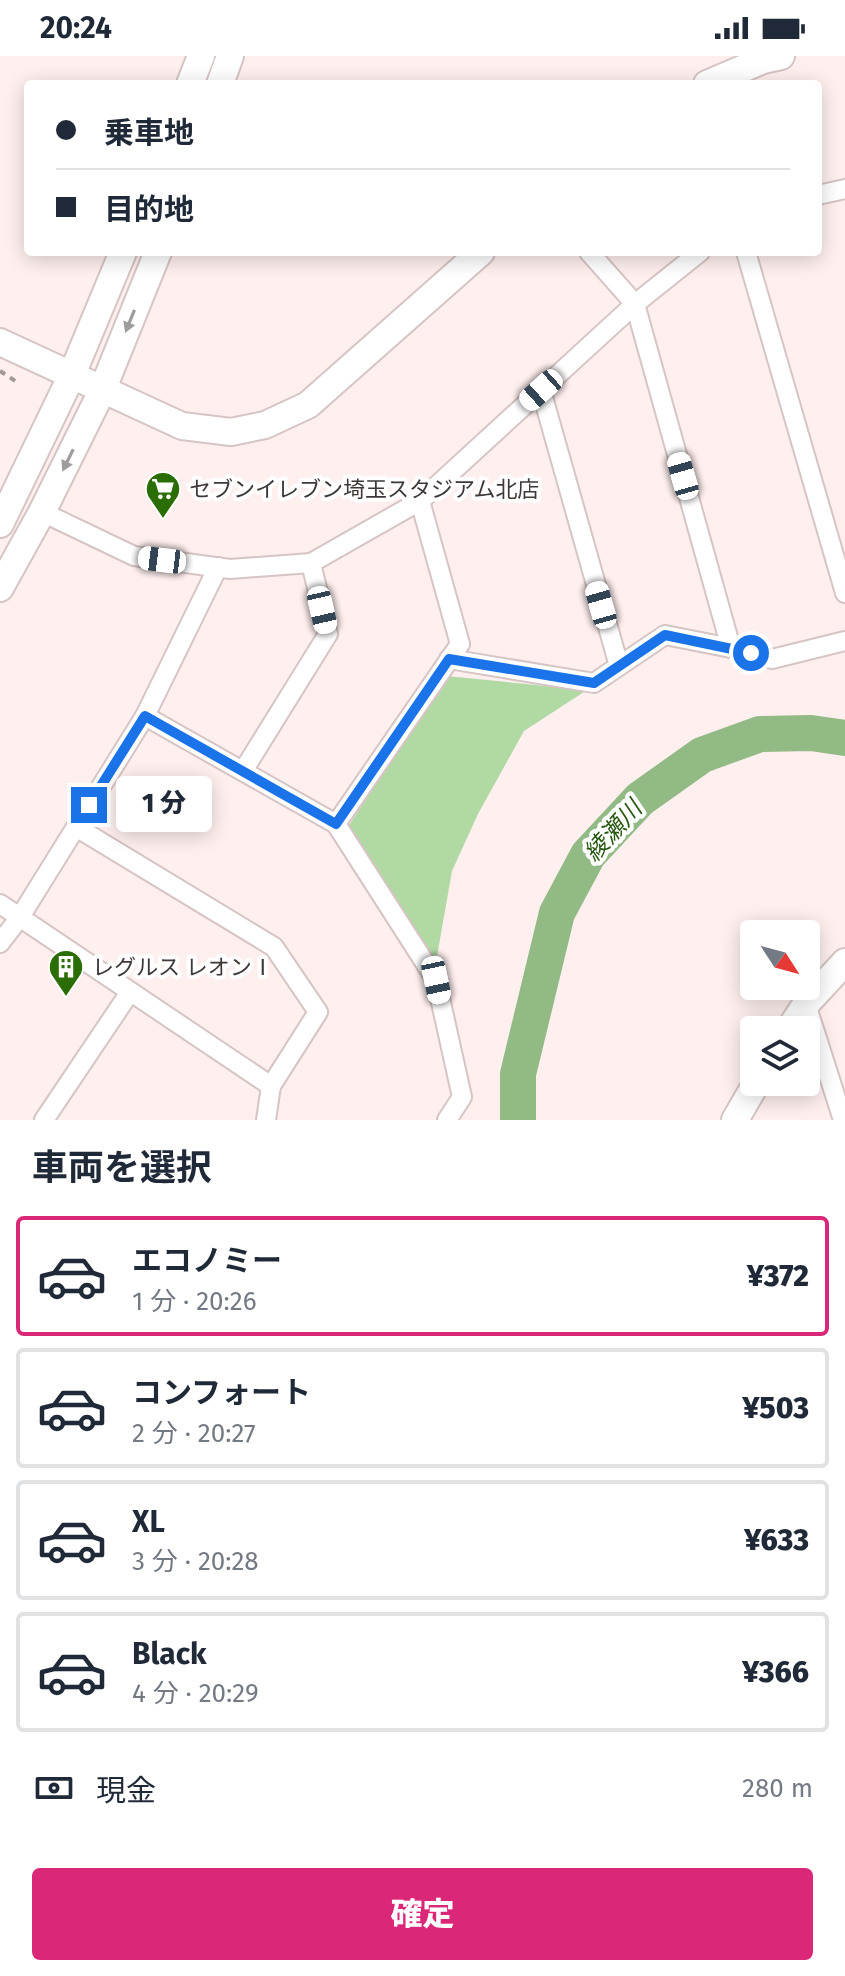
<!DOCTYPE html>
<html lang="ja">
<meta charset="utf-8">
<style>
:root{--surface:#fff;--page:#f2f2f3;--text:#1f2937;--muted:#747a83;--line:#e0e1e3;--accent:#db2777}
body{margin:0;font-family:"Fira Sans","Noto Sans JP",sans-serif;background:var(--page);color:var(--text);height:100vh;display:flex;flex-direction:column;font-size:30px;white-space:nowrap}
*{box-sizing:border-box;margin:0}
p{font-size:26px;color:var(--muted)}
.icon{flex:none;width:44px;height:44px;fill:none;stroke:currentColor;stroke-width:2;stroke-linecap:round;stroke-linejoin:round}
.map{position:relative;height:1064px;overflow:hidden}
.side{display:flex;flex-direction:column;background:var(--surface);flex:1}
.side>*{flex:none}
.guide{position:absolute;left:24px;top:24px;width:798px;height:176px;border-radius:8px;box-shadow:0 4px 20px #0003;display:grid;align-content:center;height:176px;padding:0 32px;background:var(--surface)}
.needle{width:52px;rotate:126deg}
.buttons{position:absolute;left:740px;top:864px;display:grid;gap:16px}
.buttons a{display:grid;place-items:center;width:80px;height:80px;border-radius:8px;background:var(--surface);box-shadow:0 4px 20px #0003;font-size:40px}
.end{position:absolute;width:36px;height:36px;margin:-18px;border:10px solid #1a73e8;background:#fff;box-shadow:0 0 0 4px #fff}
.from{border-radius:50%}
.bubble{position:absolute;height:56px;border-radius:8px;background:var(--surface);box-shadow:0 4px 20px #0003;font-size:26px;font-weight:800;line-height:56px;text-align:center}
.car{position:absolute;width:24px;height:48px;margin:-24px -12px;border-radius:10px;box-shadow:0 0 6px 2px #0007;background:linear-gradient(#fff 24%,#345 0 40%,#fff 0 76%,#345 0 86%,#fff 0)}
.guide b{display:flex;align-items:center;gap:28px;height:76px;font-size:30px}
.guide b+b{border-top:2px solid var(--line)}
.guide i{width:20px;height:20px;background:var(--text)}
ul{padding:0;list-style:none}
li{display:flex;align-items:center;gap:24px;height:120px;margin:0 16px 12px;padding:0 16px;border:4px solid var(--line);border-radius:8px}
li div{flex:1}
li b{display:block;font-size:30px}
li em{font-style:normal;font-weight:800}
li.selected{border-color:var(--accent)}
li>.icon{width:72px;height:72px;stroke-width:1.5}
h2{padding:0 32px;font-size:36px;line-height:96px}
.pay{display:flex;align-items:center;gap:20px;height:88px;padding:0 32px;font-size:30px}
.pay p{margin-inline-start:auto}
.button{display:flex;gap:16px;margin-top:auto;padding:16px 32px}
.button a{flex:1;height:92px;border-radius:8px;background:var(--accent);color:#fff;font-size:32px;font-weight:800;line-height:92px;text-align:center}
.status{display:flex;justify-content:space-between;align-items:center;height:56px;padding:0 40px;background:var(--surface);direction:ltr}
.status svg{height:22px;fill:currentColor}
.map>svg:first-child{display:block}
</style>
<div class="status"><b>20:24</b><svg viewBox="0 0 49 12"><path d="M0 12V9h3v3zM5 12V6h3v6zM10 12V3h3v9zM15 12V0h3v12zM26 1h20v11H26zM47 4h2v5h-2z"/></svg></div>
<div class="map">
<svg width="845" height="1064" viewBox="0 0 845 1064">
<rect width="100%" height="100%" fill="#ffefef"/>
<!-- green -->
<path fill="#b1d9a3" d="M446,620l141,14 -63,41 -46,83 -26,57 -16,91 -88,-135z"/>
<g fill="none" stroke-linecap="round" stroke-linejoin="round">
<!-- river -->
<path stroke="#92ba85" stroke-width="36" d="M518,1064v-46l39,-161 31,-58 52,-56 62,-44 58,-21 51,-1 34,5"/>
<defs>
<g id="street">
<path d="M818,139l27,-6"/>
<path d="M589,196l46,52 96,344 41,11 73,-18"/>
<path d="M746,196l99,341"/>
<path d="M541,334l78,276 46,-31 66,13"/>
<path d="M42,456l92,44 96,13 81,-6 109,-62 215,-197 65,-52"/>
<path d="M449,603l145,24 25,-17"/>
<path d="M145,660l191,108 100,156 26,117 -15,23"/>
<path d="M243,715l85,-137 -17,-71"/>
<path d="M336,768l124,-180 -40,-143"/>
<path d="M76,771l198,120 44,65 -47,74 -5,34"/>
<path d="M0,848l271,182"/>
<path d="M0,887l20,-26 125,-201 73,-149"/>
<path d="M806,948l37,116"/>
<path d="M44,1064l86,-128"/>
</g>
<g id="secondary">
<path d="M190,28l11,-28"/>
<path d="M220,28l10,-28"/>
<path d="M707,28l56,-24 18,-4"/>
<path d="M0,286l182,84 49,6 34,-7 43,-20 173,-153"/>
<path d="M0,468l71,-147 52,-125"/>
<path d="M0,532l42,-76 60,-121 56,-139"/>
<path d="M789,974l17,-26 39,-42"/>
<path d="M735,1064l22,-38"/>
</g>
</defs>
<!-- street casing -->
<use href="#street" stroke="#d7c4c4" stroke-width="22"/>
<!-- secondary casing -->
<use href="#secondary" stroke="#d7c4c4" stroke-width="30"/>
<!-- path -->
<path stroke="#a39797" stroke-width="4" stroke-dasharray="6 6" stroke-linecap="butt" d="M0,315l20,13"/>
<!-- street -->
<use href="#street" stroke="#fff" stroke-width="18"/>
<!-- secondary -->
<use href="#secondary" stroke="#fff" stroke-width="26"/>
</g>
<!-- one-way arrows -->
<defs><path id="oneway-solid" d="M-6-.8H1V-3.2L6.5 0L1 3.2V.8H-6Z" transform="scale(2)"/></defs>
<g fill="#9f9c9c">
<use href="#oneway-solid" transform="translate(130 265) rotate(112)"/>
<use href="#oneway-solid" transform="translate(68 404) rotate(116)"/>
</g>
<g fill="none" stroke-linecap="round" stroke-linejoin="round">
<!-- route -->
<path stroke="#1a73e8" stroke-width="10" d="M89,749l56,-89 191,108 113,-165 145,24 71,-48 86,18"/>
</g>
<!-- icons -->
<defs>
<symbol id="supermarket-pin" viewBox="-11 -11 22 30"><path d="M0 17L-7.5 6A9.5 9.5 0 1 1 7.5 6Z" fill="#2a6d03" stroke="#fff"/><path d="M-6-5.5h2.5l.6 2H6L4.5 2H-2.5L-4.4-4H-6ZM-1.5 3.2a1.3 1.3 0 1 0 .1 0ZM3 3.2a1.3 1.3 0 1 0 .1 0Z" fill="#fff"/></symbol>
<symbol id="building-pin" viewBox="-11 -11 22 30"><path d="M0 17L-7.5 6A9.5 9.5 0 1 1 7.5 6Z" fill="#2a6d03" stroke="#fff"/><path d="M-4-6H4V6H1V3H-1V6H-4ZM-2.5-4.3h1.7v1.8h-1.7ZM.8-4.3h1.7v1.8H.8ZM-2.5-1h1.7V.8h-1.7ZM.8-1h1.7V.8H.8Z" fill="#fff"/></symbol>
</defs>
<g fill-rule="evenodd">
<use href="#supermarket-pin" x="143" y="413" width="40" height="54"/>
<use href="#building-pin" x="46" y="891" width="40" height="54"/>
</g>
<g text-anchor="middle" stroke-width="8" stroke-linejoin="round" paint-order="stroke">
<!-- poi labels -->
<g font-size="22" fill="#3f3838" stroke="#fff" text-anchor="start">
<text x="189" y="441">セブンイレブン埼玉スタジアム北店</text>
<text x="92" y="919">レグルス レオンⅠ</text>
</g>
<!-- water labels -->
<g font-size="24" font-style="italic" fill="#26580f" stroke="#fff">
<text transform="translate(613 775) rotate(-48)" y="8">綾瀬川</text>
</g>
</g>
</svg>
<div class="buttons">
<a><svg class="needle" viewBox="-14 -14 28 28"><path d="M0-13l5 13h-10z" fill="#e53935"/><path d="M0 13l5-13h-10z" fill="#747a83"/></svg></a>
<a><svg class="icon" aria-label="layers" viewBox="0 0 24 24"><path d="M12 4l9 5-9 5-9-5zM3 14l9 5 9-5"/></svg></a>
</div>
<i class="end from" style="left:751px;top:597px"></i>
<i class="end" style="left:89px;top:749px"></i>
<div class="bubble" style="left:116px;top:720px;width:96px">1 分</div>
<i class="car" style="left:541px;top:334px;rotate:228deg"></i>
<i class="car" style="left:683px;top:420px;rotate:344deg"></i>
<i class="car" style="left:162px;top:504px;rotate:277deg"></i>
<i class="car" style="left:601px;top:549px;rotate:344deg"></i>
<i class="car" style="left:322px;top:554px;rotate:167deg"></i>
<i class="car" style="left:436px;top:924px;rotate:168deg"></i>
<div class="guide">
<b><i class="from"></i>乗車地</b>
<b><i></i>目的地</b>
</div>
</div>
<section class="side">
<h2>車両を選択</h2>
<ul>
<li class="selected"><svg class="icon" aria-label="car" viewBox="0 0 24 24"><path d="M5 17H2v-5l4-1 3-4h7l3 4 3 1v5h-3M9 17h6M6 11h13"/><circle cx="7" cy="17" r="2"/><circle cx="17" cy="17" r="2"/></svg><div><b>エコノミー</b><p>1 分 · 20:26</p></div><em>¥372</em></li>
<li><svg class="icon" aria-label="car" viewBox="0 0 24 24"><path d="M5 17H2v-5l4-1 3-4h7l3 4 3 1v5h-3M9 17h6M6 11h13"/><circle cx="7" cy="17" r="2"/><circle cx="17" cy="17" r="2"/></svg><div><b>コンフォート</b><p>2 分 · 20:27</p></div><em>¥503</em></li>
<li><svg class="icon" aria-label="car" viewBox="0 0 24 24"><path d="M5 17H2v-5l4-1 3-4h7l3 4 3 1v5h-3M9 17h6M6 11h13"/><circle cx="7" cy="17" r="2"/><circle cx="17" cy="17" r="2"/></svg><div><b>XL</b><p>3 分 · 20:28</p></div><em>¥633</em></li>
<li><svg class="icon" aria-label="car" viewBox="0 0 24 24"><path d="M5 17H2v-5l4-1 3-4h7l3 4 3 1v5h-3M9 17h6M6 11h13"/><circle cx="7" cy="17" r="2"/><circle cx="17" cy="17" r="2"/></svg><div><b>Black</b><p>4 分 · 20:29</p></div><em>¥366</em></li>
</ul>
<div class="pay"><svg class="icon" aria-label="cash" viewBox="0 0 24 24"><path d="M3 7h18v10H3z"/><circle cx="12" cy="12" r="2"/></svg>現金<p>280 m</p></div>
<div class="button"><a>確定</a></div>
</section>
